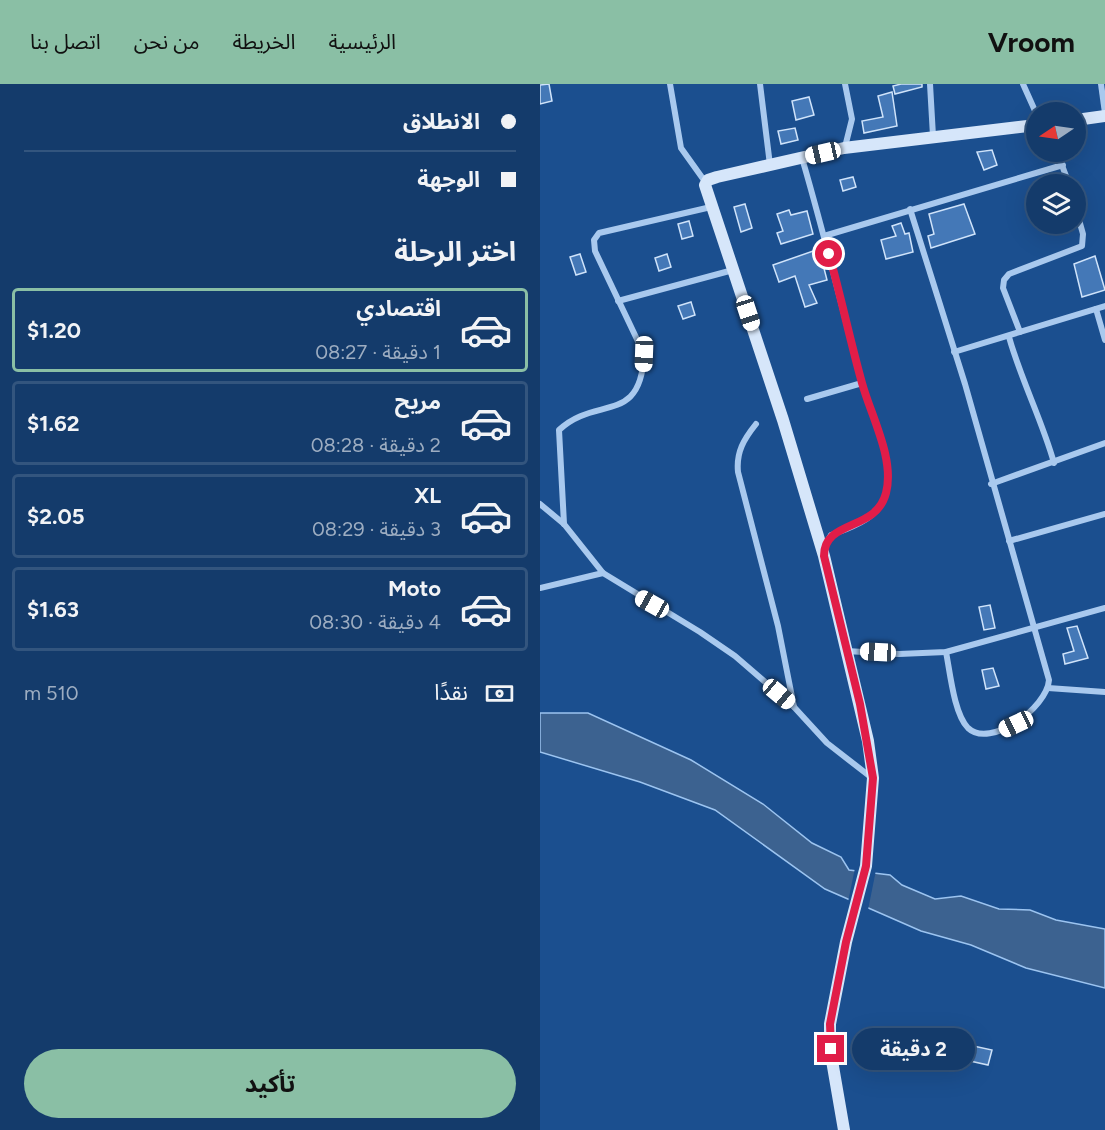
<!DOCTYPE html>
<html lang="ar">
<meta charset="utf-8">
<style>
:root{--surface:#143b6b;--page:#214673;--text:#f1f3f6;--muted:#9dadc1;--line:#33557e;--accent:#8abfa5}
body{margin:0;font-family:Figtree,"Noto Sans Arabic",sans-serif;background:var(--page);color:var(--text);direction:rtl;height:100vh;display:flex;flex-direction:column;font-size:22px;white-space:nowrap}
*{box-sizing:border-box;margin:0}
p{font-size:20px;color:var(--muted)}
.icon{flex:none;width:33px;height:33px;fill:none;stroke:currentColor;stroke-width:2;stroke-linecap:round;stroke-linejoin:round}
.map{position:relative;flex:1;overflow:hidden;direction:ltr}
.side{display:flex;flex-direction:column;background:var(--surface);width:540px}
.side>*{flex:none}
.guide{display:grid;align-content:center;height:132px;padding:0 24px;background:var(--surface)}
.needle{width:39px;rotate:257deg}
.tools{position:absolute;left:486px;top:18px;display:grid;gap:12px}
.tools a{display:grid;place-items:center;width:60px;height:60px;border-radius:50%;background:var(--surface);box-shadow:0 6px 24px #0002,0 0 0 2px var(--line);font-size:30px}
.end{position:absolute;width:27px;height:27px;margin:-14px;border:8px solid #e11d48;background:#fff;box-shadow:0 0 0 3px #fff}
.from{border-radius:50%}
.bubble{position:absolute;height:42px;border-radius:21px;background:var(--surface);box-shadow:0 6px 24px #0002,0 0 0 2px var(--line);font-size:20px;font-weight:700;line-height:42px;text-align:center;direction:rtl}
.car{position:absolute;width:18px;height:36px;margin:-18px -9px;border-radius:8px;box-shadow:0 0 4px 2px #0007;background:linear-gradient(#fff 24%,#345 0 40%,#fff 0 76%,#345 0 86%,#fff 0)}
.guide b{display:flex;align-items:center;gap:21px;height:57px;font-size:22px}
.guide b+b{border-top:2px solid var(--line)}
.guide i{width:15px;height:15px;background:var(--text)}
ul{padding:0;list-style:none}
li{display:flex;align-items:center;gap:18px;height:84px;margin:0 12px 9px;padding:0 12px;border:3px solid var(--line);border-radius:6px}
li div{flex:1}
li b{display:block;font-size:22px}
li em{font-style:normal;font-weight:700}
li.active{border-color:var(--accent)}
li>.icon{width:54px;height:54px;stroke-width:1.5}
h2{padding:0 24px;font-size:27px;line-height:72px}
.pay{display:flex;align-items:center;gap:15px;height:66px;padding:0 24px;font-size:22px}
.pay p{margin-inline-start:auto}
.cta{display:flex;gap:12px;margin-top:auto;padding:12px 24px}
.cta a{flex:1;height:69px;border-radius:36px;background:var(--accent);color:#111;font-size:24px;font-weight:700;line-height:69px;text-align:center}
header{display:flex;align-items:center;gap:36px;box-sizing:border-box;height:84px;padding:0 30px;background:var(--accent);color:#111}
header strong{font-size:28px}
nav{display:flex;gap:33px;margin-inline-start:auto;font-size:21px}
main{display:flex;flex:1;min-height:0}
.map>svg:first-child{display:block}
</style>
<header>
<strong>Vroom</strong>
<nav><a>الرئيسية</a><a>الخريطة</a><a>من نحن</a><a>اتصل بنا</a></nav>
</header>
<main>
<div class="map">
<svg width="565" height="1046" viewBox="0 0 565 1046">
<rect width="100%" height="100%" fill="#1b4f8f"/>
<!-- water -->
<path fill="#3c6290" stroke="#9cc4f0" stroke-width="1.5" d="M0,629h48l103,47 72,44 49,39 29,14 8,13 41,5 12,10 33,14 26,-3 38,13 31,1 26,10 49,9v59l-79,-20 -55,-23 -50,-14 -96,-42 -110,-79 -75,-28 -100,-30z"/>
<!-- pier -->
<path fill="#1b4f8f" d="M315,784l21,2 -8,40 -20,-8z"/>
<!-- building -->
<g fill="#4478b7" stroke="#cfe3fa" stroke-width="1.5">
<path d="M9,0l3,17 -12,3v-19z"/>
<path d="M361,0h21v3l-27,7 -2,-8z"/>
<path d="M352,8l5,34 -33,7 -2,-12 21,-4 -5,-21z"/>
<path d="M269,13l5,18 -18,5 -4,-19z"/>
<path d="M255,44l3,12 -17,4 -3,-13z"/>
<path d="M452,66l5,15 -13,5 -7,-18z"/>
<path d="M313,93l3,10 -13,4 -3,-11z"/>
<path d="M205,120l7,24 -11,4 -7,-25z"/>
<path d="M424,120l11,30 -44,14 -3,-12 6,-2 -5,-20z"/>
<path d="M249,126l2,5 16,-4 6,23 -32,10 -4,-11 6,-2 -6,-17z"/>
<path d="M149,137l4,15 -11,3 -4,-15z"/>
<path d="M361,139l4,11 4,-1 4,19 -27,7 -5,-19 15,-4 -4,-10z"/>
<path d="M279,165l8,31 -18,5 8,18 -12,4 -10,-31 -16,6 -6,-17z"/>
<path d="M40,170l6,18 -10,3 -6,-18z"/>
<path d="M127,170l4,13 -12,4 -4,-13z"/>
<path d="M555,172l10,34 -23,7 -8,-33z"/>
<path d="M151,218l4,13 -12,4 -5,-13z"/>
<path d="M450,521l5,23 -11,2 -5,-23z"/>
<path d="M537,542l11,32 -23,6 -2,-10 11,-3 -7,-23z"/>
<path d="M453,584l6,18 -13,3 -4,-19z"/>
<path d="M415,958l37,8 -4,15 -36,-8z"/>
</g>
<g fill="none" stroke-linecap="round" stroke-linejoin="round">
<!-- street -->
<g stroke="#a9c9ee" stroke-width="6">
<path d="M130,0l11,64 25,35"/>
<path d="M220,0l10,81"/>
<path d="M305,0l7,35 -7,28"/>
<path d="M390,0l3,52"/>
<path d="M483,0l13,29"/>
<path d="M561,0l4,29"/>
<path d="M517,68l12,32"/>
<path d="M262,74c22,75 40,150 60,225 9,33 33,74 24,110 -6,25 -34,34 -55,42l-7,12"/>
<path d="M370,125l55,175 84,296c-2,28 -59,69 -81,48 -14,-14 -18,-56 -22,-76"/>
<path d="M284,152l239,-71"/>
<path d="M78,217l115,-31"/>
<path d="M556,225l9,31"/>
<path d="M480,248l-17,-44 1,-8 5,-6 73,-28 1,-12 -7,-25"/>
<path d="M469,253c12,43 33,83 45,126"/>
<path d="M414,268l151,-46"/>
<path d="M267,315l55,-16"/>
<path d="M216,340c-12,15 -20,28 -18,48l40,154 16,81"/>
<path d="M451,400l114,-41"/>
<path d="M0,420l24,20 39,49 97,59 35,24 59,51 33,36 45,35"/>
<path d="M24,440l-5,-94c37,-35 82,-4 85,-76l-49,-103 -1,-11 5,-7 112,-26"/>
<path d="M469,457l96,-27"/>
<path d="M0,504l63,-15"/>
<path d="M306,567l53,3 47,-2 159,-44"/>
<path d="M508,604l57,4"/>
</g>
<!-- secondary -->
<g stroke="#d6e6fa" stroke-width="12">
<path d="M536,36l29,-4"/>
<path d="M304,1046l-14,-81v-25l16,-82 20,-76 7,-88 -5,-37 -44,-185 -41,-136 -78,-235 3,-5 9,-3 127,-29 192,-23"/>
</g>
</g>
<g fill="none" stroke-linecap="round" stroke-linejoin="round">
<!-- route -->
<path stroke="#e11d48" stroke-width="8" d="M289,170c12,43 21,86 33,129 9,33 33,76 24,110 -10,39 -62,26 -62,63l36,148 13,74 -7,88 -20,76 -16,82 1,25"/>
</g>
</svg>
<div class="tools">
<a><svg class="needle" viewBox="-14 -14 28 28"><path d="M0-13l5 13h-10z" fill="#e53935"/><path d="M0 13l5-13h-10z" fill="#9dadc1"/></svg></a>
<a><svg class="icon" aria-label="layers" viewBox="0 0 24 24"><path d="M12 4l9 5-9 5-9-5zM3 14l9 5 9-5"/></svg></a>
</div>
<i class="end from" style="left:289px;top:170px"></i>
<i class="end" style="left:291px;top:965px"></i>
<div class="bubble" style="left:312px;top:944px;width:123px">2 دقيقة</div>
<i class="car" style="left:283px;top:69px;rotate:257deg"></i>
<i class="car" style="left:208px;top:229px;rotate:162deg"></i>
<i class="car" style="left:104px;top:270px;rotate:182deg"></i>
<i class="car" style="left:112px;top:520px;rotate:299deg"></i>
<i class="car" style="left:338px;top:568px;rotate:273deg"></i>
<i class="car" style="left:239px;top:610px;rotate:130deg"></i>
<i class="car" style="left:476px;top:640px;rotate:245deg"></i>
</div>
<section class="side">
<div class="guide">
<b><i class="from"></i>الانطلاق</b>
<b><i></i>الوجهة</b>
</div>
<h2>اختر الرحلة</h2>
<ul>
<li class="active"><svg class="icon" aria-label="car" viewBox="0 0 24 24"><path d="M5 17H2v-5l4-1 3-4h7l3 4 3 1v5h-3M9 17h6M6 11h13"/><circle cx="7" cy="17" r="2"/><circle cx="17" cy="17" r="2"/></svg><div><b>اقتصادي</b><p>1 دقيقة · 08:27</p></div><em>$1.20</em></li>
<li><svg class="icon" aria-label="car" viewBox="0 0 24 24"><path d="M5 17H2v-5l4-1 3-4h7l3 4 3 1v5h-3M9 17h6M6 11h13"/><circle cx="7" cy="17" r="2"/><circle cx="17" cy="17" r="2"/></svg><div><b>مريح</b><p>2 دقيقة · 08:28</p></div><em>$1.62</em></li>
<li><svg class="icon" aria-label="car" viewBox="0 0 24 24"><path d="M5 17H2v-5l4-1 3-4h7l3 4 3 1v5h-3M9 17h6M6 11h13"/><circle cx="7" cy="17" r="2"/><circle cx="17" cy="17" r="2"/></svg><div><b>XL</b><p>3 دقيقة · 08:29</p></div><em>$2.05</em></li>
<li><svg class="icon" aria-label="car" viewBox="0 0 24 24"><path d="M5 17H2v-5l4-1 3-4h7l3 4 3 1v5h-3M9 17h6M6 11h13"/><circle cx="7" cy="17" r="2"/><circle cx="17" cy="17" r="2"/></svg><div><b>Moto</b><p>4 دقيقة · 08:30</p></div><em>$1.63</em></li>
</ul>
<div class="pay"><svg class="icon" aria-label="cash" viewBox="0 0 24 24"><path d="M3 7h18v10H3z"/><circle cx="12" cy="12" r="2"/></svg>نقدًا<p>510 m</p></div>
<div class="cta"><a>تأكيد</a></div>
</section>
</main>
